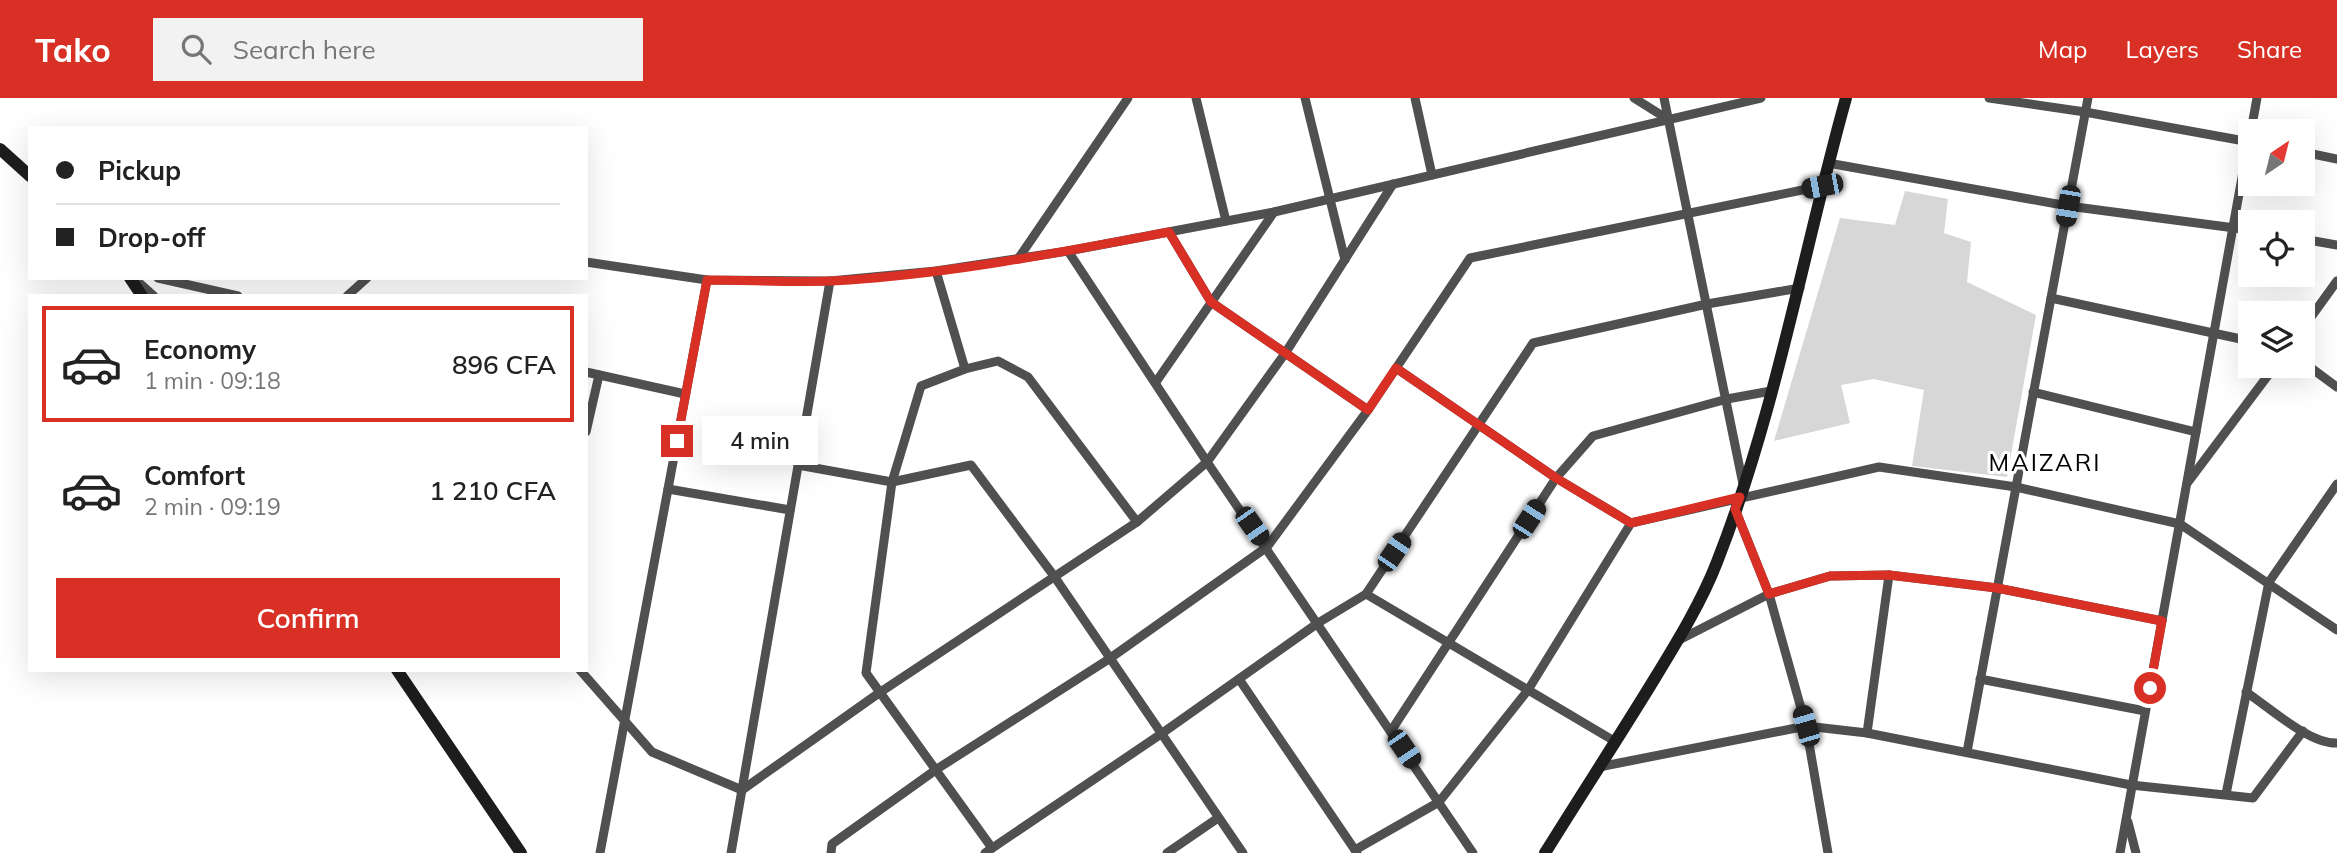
<!DOCTYPE html>
<meta charset="utf-8">
<style>
:root{--surface:#fff;--page:#f2f2f2;--text:#222;--muted:#767676;--line:#e0e0e0;--accent:#d93025}
body{margin:0;font-family:Mulish,sans-serif;background:var(--page);color:var(--text);height:100vh;display:flex;flex-direction:column;font-size:26px;white-space:nowrap}
*{box-sizing:border-box;margin:0}
p{font-size:23px;color:var(--muted)}
.icon{flex:none;width:38px;height:38px;fill:none;stroke:currentColor;stroke-width:2;stroke-linecap:round;stroke-linejoin:round}
.map{position:relative;flex:1;overflow:hidden}
.panel{position:absolute;left:28px;top:196px;width:560px;height:378px;display:flex;flex-direction:column;background:var(--surface);border-radius:0px;box-shadow:0 7px 28px #0002}
.panel>*{flex:none}
.guide{position:absolute;left:28px;top:28px;width:560px;height:154px;border-radius:0px;box-shadow:0 7px 28px #0002;display:grid;align-content:center;height:154px;padding:0 28px;background:var(--surface)}
.needle{width:46px;rotate:35deg}
.fabs{position:absolute;left:2238px;top:21px;display:grid;gap:14px}
.fabs a{display:grid;place-items:center;width:77px;height:77px;border-radius:0px;background:var(--surface);box-shadow:0 7px 28px #0002;font-size:35px}
.end{position:absolute;width:32px;height:32px;margin:-16px;border:9px solid #d93025;background:#fff;box-shadow:0 0 0 4px #fff}
.from{border-radius:50%}
.bubble{position:absolute;height:49px;border-radius:0px;background:var(--surface);box-shadow:0 7px 28px #0002;font-size:23px;font-weight:600;line-height:49px;text-align:center}
.car{position:absolute;width:21px;height:42px;margin:-21px -10px;border-radius:9px;box-shadow:0 0 5px 2px #0007;background:linear-gradient(#222 24%,#8ab4d8 0 40%,#222 0 76%,#8ab4d8 0 86%,#222 0)}
.guide b{display:flex;align-items:center;gap:24px;height:66px;font-size:26px}
.guide b+b{border-top:2px solid var(--line)}
.guide i{width:18px;height:18px;background:var(--text)}
ul{padding:12px 0 0;list-style:none}
li{display:flex;align-items:center;gap:21px;height:116px;margin:0 14px 10px;padding:0 14px;border:4px solid transparent;border-radius:0px}
li div{flex:1}
li b{display:block;font-size:26px}
li em{font-style:normal;font-weight:600}
li.selected{border-color:var(--accent)}
li>.icon{width:63px;height:63px;stroke-width:1.5}
.cta{display:flex;gap:14px;margin-top:auto;padding:14px 28px}
.cta a{flex:1;height:80px;border-radius:0px;background:var(--accent);color:#fff;font-size:28px;font-weight:600;line-height:80px;text-align:center}
header{display:flex;align-items:center;gap:42px;box-sizing:border-box;height:98px;padding:0 35px;background:var(--accent);color:#fff}
header strong{font-size:33px}
nav{display:flex;gap:38px;margin-inline-start:auto;font-size:24px}
.search{width:490px;height:63px;background:var(--page);display:flex;align-items:center;gap:18px;box-sizing:border-box;padding:0 24px;border-radius:0px;color:var(--muted);font-size:26px}
.map>svg:first-child{display:block}
</style>
<header>
<strong>Tako</strong>
<div class="search"><svg class="icon" aria-label="search" viewBox="0 0 24 24"><circle cx="10" cy="10" r="6"/><path d="M15 15l6 6"/></svg>Search here</div>
<nav><a>Map</a><a>Layers</a><a>Share</a></nav>
</header>
<div class="map">
<svg width="2337" height="755" viewBox="0 0 2337 755">
<rect width="100%" height="100%" fill="#fff"/>
<!-- green -->
<path fill="#d7d7d7" d="M1905,93l43,8 -4,34 27,9 -4,40 69,33 -29,162 -95,-11 12,-76 -50,-11 -33,6 9,38 -76,18 66,-223 55,7z"/>
<g fill="none" stroke-linecap="round" stroke-linejoin="round">
<!-- minor -->
<g stroke="#505050" stroke-width="9">
<path d="M1196,0l30,123"/>
<path d="M1305,0l40,162"/>
<path d="M1415,0l17,77"/>
<path d="M1634,0l35,22"/>
<path d="M1664,0l79,386"/>
<path d="M1989,0l96,14 165,30"/>
<path d="M2251,33l6,-33"/>
<path d="M2303,54l34,7"/>
<path d="M1828,65l240,43 182,24"/>
<path d="M1169,134l42,70 157,108"/>
<path d="M2303,141l34,6"/>
<path d="M1068,153l139,211 266,391"/>
<path d="M1018,161l110,-161"/>
<path d="M586,164l121,18 123,1 106,-10 132,-20 206,-39 487,-114"/>
<path d="M936,173l29,98"/>
<path d="M158,180l80,18"/>
<path d="M135,181l19,17"/>
<path d="M347,198l20,-18"/>
<path d="M2051,200l199,43"/>
<path d="M2303,230l34,-47"/>
<path d="M2303,264l34,25"/>
<path d="M1396,270l160,110 75,45"/>
<path d="M586,274l99,22"/>
<path d="M1156,284l118,-170"/>
<path d="M2033,294l163,40"/>
<path d="M586,334l13,-57"/>
<path d="M798,367l94,17 79,-17 83,111 189,277"/>
<path d="M2188,384l87,-116"/>
<path d="M668,391l122,21"/>
<path d="M1735,411l34,85 37,132 22,127"/>
<path d="M1366,496l250,148"/>
<path d="M1679,542l90,-46 61,-18 59,-1 108,13 165,33"/>
<path d="M580,572l72,82 90,38 137,-97 258,-171 70,-60 79,-110 107,-168"/>
<path d="M1239,581l118,174"/>
<path d="M1980,581l165,32"/>
<path d="M2246,594c24,16 63,52 91,51"/>
<path d="M1391,633l165,-253 37,-42 134,-37 44,-8"/>
<path d="M1867,635l22,-158"/>
<path d="M1967,654l121,-654"/>
<path d="M1599,669l207,-41 61,7 264,52 122,13 50,-67"/>
<path d="M2226,696l43,-212 68,-98"/>
<path d="M2128,724l8,31"/>
<path d="M992,750l-126,-175 26,-191 29,-96 44,-17 33,-8 30,16 109,145"/>
<path d="M1355,752l84,-48 89,-112 103,-167 248,-56 137,20 164,37 157,106"/>
<path d="M600,755l107,-573"/>
<path d="M731,755l99,-572"/>
<path d="M831,755l1,-9 105,-75 172,-110 158,-112 101,-137 102,-152 352,-72"/>
<path d="M985,755l176,-119 157,-111 48,-29 167,-251 174,-39 93,-16"/>
<path d="M1167,755l51,-35"/>
<path d="M2120,755l130,-720"/>
</g>
<!-- secondary -->
<g stroke="#1d1d1d" stroke-width="12">
<path d="M0,51l30,27"/>
<path d="M130,180l12,18"/>
<path d="M397,572l124,183"/>
<path d="M1545,755c36,-58 74,-116 110,-175 22,-36 47,-77 62,-116 59,-150 86,-310 129,-464"/>
</g>
</g>
<g fill="none" stroke-linecap="round" stroke-linejoin="round">
<!-- route -->
<path stroke="#d93025" stroke-width="9" d="M677,343l30,-161c51,0 103,4 155,-1 103,-8 205,-28 307,-47l42,70 157,108 28,-42 160,110 75,45 109,-26 -5,12 34,85 61,-18 59,-1 108,13 165,33 -12,67"/>
</g>
<g text-anchor="middle" stroke-width="6" stroke-linejoin="round" paint-order="stroke">
<!-- quarter labels -->
<g font-size="24" letter-spacing="2" fill="#000" stroke="#fff">
<text x="2045" y="373">MAIZARI</text>
</g>
</g>
</svg>
<div class="fabs">
<a><svg class="needle" viewBox="-14 -14 28 28"><path d="M0-13l5 13h-10z" fill="#e53935"/><path d="M0 13l5-13h-10z" fill="#767676"/></svg></a>
<a><svg class="icon" aria-label="locate" viewBox="0 0 24 24"><circle cx="12" cy="12" r="6"/><path d="M12 2v4M12 18v4M2 12h4M18 12h4"/></svg></a>
<a><svg class="icon" aria-label="layers" viewBox="0 0 24 24"><path d="M12 4l9 5-9 5-9-5zM3 14l9 5 9-5"/></svg></a>
</div>
<i class="end from" style="left:2150px;top:590px"></i>
<i class="end" style="left:677px;top:343px"></i>
<div class="bubble" style="left:702px;top:318px;width:116px">4 min</div>
<i class="car" style="left:1822px;top:88px;rotate:259deg"></i>
<i class="car" style="left:2068px;top:108px;rotate:190deg"></i>
<i class="car" style="left:1529px;top:421px;rotate:33deg"></i>
<i class="car" style="left:1252px;top:428px;rotate:145deg"></i>
<i class="car" style="left:1394px;top:454px;rotate:34deg"></i>
<i class="car" style="left:1806px;top:628px;rotate:344deg"></i>
<i class="car" style="left:1404px;top:651px;rotate:146deg"></i>
<div class="guide">
<b><i class="from"></i>Pickup</b>
<b><i></i>Drop-off</b>
</div>
<section class="panel">
<ul>
<li class="selected"><svg class="icon" aria-label="car" viewBox="0 0 24 24"><path d="M5 17H2v-5l4-1 3-4h7l3 4 3 1v5h-3M9 17h6M6 11h13"/><circle cx="7" cy="17" r="2"/><circle cx="17" cy="17" r="2"/></svg><div><b>Economy</b><p>1 min · 09:18</p></div><em>896 CFA</em></li>
<li><svg class="icon" aria-label="car" viewBox="0 0 24 24"><path d="M5 17H2v-5l4-1 3-4h7l3 4 3 1v5h-3M9 17h6M6 11h13"/><circle cx="7" cy="17" r="2"/><circle cx="17" cy="17" r="2"/></svg><div><b>Comfort</b><p>2 min · 09:19</p></div><em>1 210 CFA</em></li>
</ul>
<div class="cta"><a>Confirm</a></div>
</section>
</div>
